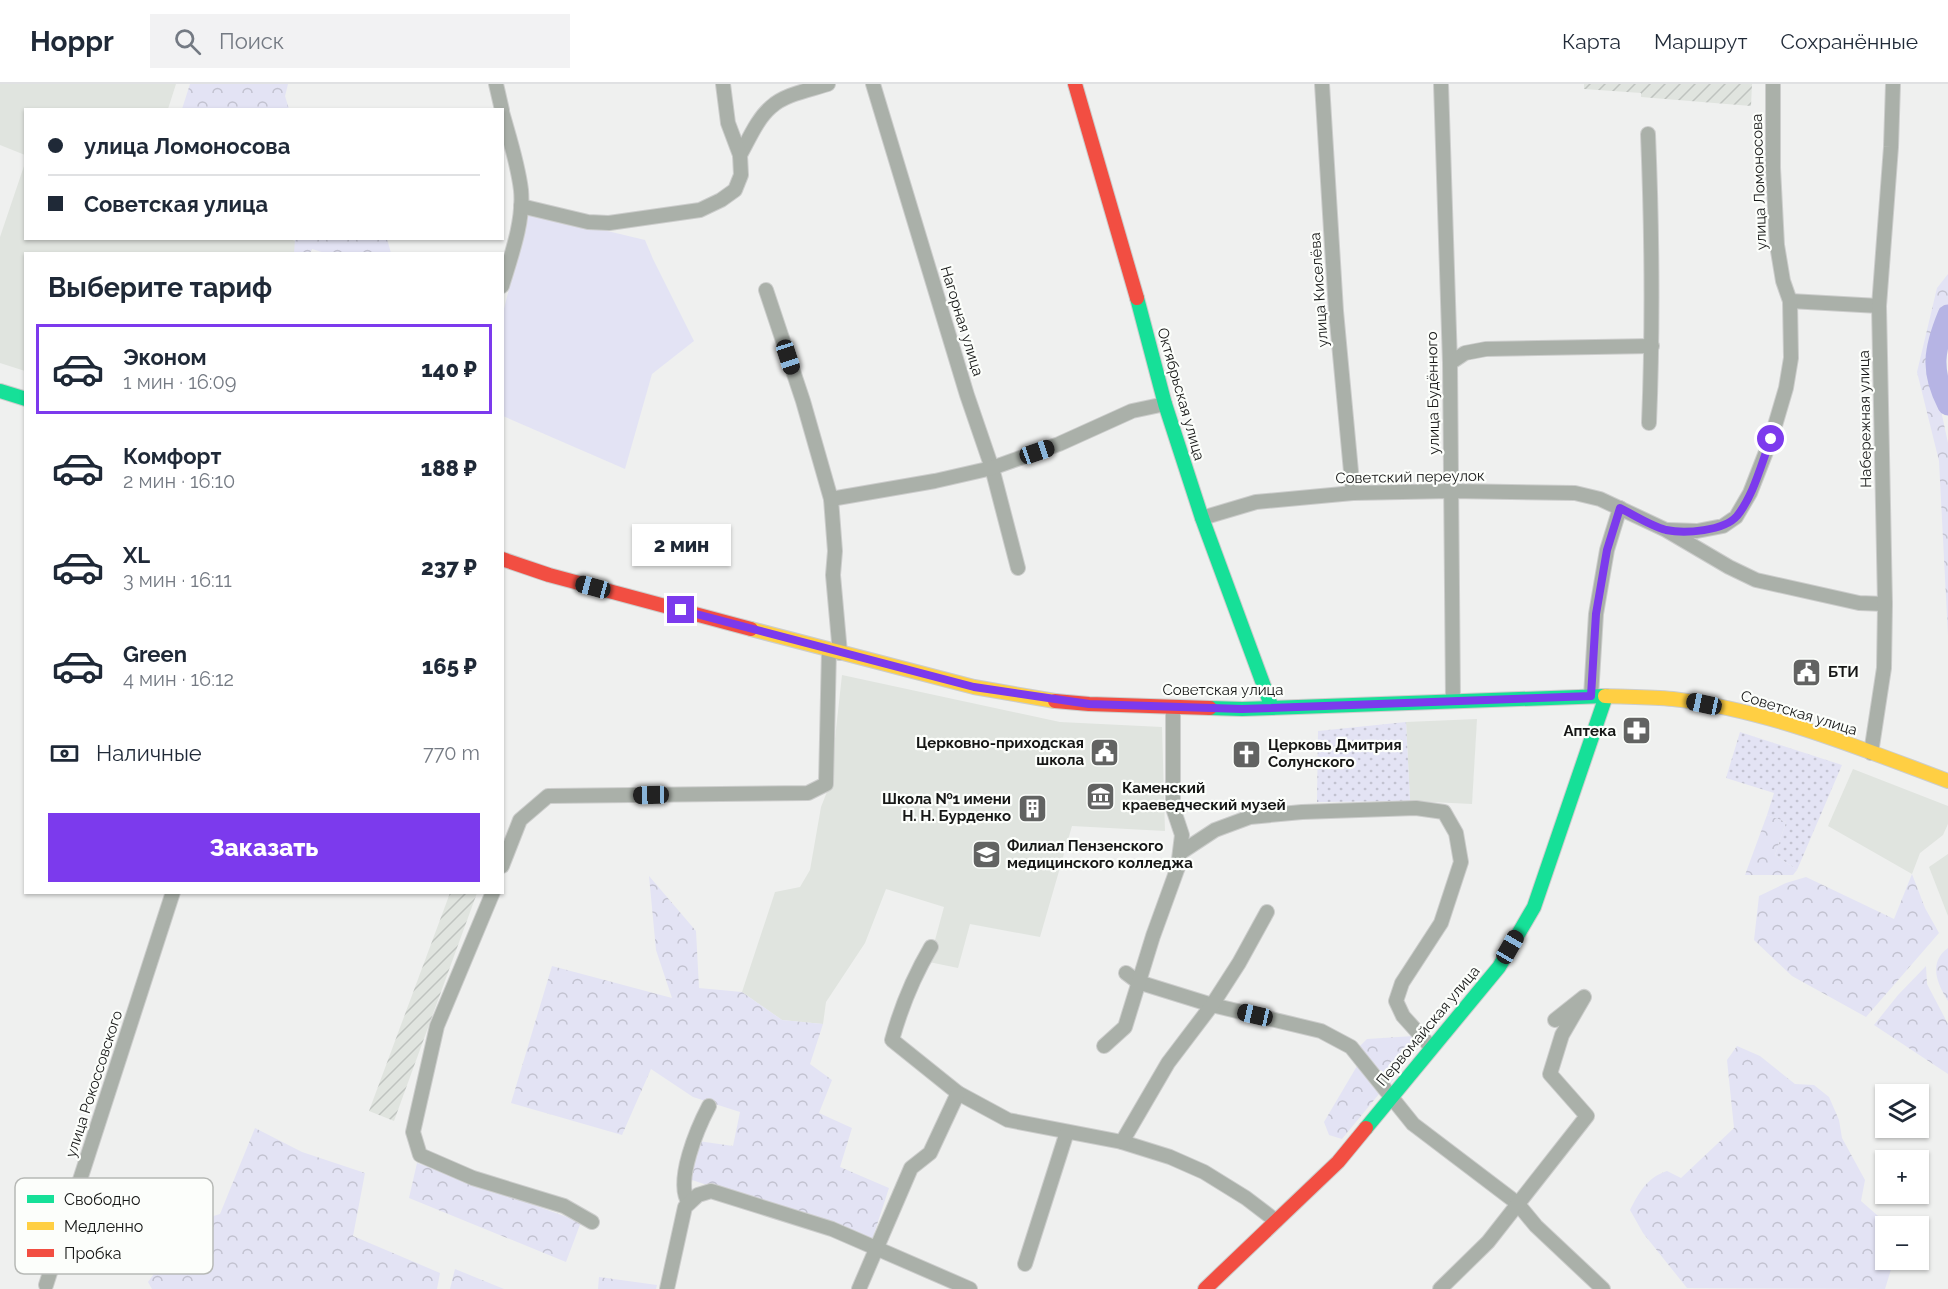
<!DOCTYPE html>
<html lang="ru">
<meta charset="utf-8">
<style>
:root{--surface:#fff;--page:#f2f2f3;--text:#1f2937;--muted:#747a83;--line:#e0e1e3;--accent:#7c3aed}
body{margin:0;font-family:Raleway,sans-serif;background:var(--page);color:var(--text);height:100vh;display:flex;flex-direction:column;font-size:22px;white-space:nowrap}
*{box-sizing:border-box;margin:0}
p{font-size:20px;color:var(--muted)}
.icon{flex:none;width:33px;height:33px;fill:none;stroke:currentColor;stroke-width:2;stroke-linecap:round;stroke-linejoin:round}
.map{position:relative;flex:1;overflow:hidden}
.side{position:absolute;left:24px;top:168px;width:480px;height:642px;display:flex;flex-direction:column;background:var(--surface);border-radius:0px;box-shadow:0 2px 4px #0004}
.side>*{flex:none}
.guide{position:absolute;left:24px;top:24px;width:480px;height:132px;border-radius:0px;box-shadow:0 2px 4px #0004;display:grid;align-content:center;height:132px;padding:0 24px;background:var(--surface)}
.controls{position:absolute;left:1875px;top:1000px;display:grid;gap:12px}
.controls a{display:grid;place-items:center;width:54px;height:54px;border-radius:0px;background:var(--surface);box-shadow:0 2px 4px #0004;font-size:30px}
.end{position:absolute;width:27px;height:27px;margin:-14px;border:8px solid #7c3aed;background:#fff;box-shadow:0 0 0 3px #fff}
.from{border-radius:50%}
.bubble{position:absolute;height:42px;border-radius:0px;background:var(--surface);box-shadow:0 2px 4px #0004;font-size:20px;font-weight:800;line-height:42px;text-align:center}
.car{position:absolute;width:18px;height:36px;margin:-18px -9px;border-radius:8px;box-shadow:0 0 4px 2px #0007;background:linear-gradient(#222 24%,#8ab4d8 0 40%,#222 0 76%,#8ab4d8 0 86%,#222 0)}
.guide b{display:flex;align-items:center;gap:21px;height:57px;font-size:22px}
.guide b+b{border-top:2px solid var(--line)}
.guide i{width:15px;height:15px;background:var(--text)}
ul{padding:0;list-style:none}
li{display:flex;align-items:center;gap:18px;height:90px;margin:0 12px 9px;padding:0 12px;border:3px solid transparent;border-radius:0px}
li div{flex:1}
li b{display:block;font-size:22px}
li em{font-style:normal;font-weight:800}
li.on{border-color:var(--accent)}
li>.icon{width:54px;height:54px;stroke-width:1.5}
h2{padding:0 24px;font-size:27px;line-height:72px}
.pay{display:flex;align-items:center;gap:15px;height:66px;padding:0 24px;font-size:22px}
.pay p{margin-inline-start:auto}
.cta{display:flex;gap:12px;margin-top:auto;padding:12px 24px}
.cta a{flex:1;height:69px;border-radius:0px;background:var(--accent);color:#fff;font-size:24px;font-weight:800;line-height:69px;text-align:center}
header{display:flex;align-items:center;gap:36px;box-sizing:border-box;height:84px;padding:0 30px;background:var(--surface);border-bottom:2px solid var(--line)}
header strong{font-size:28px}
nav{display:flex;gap:33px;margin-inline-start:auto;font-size:21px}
.search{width:420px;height:54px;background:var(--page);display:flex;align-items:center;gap:15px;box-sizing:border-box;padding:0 21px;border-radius:0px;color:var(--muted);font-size:22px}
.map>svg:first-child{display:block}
</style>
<header>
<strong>Hoppr</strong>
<div class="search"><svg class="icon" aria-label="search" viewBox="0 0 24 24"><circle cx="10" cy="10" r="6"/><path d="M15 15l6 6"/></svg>Поиск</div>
<nav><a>Карта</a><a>Маршрут</a><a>Сохранённые</a></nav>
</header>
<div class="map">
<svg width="1948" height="1205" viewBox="0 0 1948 1205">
<defs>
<pattern id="industrial-furrows" width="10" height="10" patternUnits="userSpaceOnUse" patternTransform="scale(1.5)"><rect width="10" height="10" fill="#e0e4df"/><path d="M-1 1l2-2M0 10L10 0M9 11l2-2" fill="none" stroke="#bfc3bf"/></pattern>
<pattern id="green-dots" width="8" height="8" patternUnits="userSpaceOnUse" patternTransform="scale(1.5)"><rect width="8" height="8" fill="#e3e3f4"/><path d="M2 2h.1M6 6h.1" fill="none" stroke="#c2c2d0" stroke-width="1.8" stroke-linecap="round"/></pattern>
<pattern id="forest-crowns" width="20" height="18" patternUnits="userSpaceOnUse" patternTransform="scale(1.5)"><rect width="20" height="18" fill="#e3e3f4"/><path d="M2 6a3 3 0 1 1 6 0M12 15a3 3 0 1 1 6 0" fill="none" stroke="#c2c2d0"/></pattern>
</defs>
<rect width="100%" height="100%" fill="#eff0ef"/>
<!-- built -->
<g fill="#e0e4df">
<path d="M0,0h176l-8,25 -142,1 -1,45 -25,-10z"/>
<path d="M25,79l1,75h262l24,11 -2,5h-284l-1,117 -25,-8v-126z"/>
<path d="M842,591l218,47 102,5 3,104 -93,-5 -32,111 -70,-13 -12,44 -29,-6 15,-55 -58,-18 -21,54 -39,59 -3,22 -41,-4 -40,-28 33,-100 25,-5 10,-17 11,-63 9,-23z"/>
<path d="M1477,635l-5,85 -62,-3 -4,-79z"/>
<path d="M1853,685l95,37v18l-5,11 -23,18 -8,21 -84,-48z"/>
<path d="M1948,770v62l-19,-49z"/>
</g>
<!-- industrial -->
<g fill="url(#industrial-furrows)">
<path d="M1584,0h168l-1,22 -110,-9v-4l-57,-4z"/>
<path d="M450,809h27l-83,228 -25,-10z"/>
</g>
<!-- green -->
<g fill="url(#green-dots)">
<path d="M1406,638l4,79 -93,1 1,-71z"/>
<path d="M1740,648l102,33 -45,105 -22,-15 11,-33 -19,-7 7,-22 -48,-15z"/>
</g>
<!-- forest -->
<g fill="url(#forest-crowns)">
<path d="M190,0h98l-3,12 4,13h-107z"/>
<path d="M295,155h92l4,14h-66l-13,-4 -2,4h-16z"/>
<path d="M1948,190v34l-10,25 -8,49 9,19 9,42v193l-9,-175 -22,-89 20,-84z"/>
<path d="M1767,731l19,7 -11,33 22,15 -4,5h-48z"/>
<path d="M1912,790l13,34 14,25 -73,84 -74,-41 -38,-36 5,-44 27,-13 20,-6 88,42z"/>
<path d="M649,792l47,55 3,57 43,4 40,28 41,4 -13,40 22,16 -13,33 33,15 -12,39 49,21 -17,52 -183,-61 9,-38 35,5 7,-34 -47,-15 -42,-28 -29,66 -111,-32 41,-137 120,32 -16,-48z"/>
<path d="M1948,864v53c-11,-17 -20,-39 0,-53z"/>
<path d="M1926,882l1,18 21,40v50l-74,-49 24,-30z"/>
<path d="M1414,952l4,10 -30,41 -30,-39 9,-9z"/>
<path d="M1737,962l23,10 35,28 19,1 15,12 10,23 3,18 23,42 -4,21 24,21 2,5h-1v33h8l-9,29 -198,-1 -44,-55 -13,-23c9,-18 18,-33 37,-39l14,7 53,-50 -7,-68z"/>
<path d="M1357,982l22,28 -37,45 -13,-4 -5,-13z"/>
<path d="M255,1044l47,24 63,21 -12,63 87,37 -3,16h-285l-4,-7 43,-59 29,-9z"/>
<path d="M417,1079l164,59 -15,40 -157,-64z"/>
<path d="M455,1185l49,20h-54z"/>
<path d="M599,1193l58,8 -1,4h-58z"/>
</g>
<!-- pitch -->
<path fill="#e3e3f4" d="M528,128l117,28 8,19 41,82 -42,33 -27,95 -122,-53v-103z"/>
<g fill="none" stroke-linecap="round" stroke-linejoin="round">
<!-- river -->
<path stroke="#b6b4e4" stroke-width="21" d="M1948,231c-14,34 -18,56 0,90"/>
<defs>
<g id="street">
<path d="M496,0l6,26"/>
<path d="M873,0l94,311 25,73 26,100"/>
<path d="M1322,0l14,227 17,182"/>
<path d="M1441,0l9,279 3,338"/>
<path d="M502,28c7,25 16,52 19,78 3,31 -10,66 -19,96"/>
<path d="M1648,50c4,97 5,193 1,289"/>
<path d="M740,71c9,-16 17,-36 31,-48 14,-13 39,-17 57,-23"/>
<path d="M521,122l67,16 21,1 91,-13 21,-10 14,-10 6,-15 -1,-20 -12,-32 -5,-39"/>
<path d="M766,206l37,111 28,98 4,52 -2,24 7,78"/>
<path d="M1790,217l89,5"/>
<path d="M1450,279l15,-10 21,-4 166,-3"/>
<path d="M831,415l104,-18 57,-13 67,-24 73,-33 33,-7"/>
<path d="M1202,434l54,-16 97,-9 98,-2 124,2 25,6 66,31 63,37 27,13 103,23 26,1"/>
<path d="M1668,446l29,1 26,-5 13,-9 14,-24 21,-54 15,-51 5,-30 -1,-57 -7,-20 -6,-36 -4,-77v-84"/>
<path d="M1591,612l5,-82 11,-64 13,-42"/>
<path d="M1871,669l13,-85 1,-64 -6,-298 12,-159 2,-63"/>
<path d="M1180,769l35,-23 35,-13 52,-5 114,-4 28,4 12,21 5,29 -20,61 -39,60 -6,18 7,15 28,31"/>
<path d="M502,782l18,-46 28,-24 260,-3 18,-9 3,-134"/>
<path d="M493,808l-56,134 -24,106 7,23 53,23 91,28 28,16"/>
<path d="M931,863c-17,29 -30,60 -39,93l66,53 50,27 114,22 48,15 34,15 42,26 30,23"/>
<path d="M1126,889l12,9 74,23 109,26 30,16 62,77 104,79 19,23 67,63"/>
<path d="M1104,962l21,-19 28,-91 25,-69 4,-32 -9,-27v-101"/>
<path d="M1122,1058l46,-79 44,-58 27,-42 28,-51"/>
<path d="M689,1119c-15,-21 9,-76 20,-97"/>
<path d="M1025,1180l42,-132"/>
<path d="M46,1201l127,-393"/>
<path d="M667,1205l18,-82 13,-12 13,-4 121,38 138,60"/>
<path d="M859,1205l52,-121 19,-15 28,-60"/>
<path d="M1440,1205l48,-47 99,-126 -37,-42 12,-39 22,-38 -29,23"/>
</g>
<g id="fast">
<path d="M1137,214l28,106 37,114 70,190"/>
<path d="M0,307l26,8"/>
<path d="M1210,624l32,1 363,-13"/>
<path d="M1366,1044l133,-161 35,-60 72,-211"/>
</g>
<g id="slow">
<path d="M751,545l223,58 81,14"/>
<path d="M1605,612c23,1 46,1 68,3 96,11 186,49 275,82"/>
</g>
<g id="jam">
<path d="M1075,0l62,214"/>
<path d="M502,475l47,16 202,54"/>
<path d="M1055,617l34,3 121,4"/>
<path d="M1205,1205l133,-127 28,-34"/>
</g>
</defs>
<!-- street casing -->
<use href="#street" stroke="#cccdcc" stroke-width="16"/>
<!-- fast casing -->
<use href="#fast" stroke="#cccdcc" stroke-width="16"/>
<!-- slow casing -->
<use href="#slow" stroke="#cccdcc" stroke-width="16"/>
<!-- jam casing -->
<use href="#jam" stroke="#cccdcc" stroke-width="16"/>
<!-- street -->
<use href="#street" stroke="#aab0a9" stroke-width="14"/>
<!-- fast -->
<use href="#fast" stroke="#16e098" stroke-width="14"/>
<!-- slow -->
<use href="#slow" stroke="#ffcf43" stroke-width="14"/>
<!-- jam -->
<use href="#jam" stroke="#f24e42" stroke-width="14"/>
</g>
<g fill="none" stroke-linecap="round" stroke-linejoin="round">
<!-- route -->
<path stroke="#7c3aed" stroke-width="8" d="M681,526l293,77 115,17 153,5 349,-13 5,-82 11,-64 13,-42c14,7 31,18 46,22 19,4 58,1 71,-14 17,-21 24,-52 34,-77"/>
</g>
<!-- icons -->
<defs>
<symbol id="civic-square" viewBox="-11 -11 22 22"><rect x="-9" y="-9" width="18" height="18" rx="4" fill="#626362" stroke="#fcfefb"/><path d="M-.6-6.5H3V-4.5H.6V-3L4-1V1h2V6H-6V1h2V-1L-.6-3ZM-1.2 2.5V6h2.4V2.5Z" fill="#fff"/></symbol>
<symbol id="pharmacy-square" viewBox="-11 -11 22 22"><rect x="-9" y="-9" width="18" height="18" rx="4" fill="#626362" stroke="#fcfefb"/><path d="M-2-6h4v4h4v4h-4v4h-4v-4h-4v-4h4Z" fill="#fff"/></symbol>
<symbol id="church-square" viewBox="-11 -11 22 22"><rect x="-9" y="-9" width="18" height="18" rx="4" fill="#626362" stroke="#fcfefb"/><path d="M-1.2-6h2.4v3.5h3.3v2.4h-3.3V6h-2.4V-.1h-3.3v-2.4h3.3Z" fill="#fff"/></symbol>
<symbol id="museum-square" viewBox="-11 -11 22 22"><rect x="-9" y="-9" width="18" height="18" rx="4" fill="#626362" stroke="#fcfefb"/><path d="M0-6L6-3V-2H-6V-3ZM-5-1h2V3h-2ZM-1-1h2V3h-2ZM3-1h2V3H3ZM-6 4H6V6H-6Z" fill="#fff"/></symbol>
<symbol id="building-square" viewBox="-11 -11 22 22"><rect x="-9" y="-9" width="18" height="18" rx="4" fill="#626362" stroke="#fcfefb"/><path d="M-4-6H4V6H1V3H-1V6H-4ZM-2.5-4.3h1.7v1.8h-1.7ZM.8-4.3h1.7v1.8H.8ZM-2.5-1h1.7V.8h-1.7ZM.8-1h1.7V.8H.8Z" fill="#fff"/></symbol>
<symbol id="university-square" viewBox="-11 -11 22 22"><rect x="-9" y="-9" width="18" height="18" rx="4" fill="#626362" stroke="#fcfefb"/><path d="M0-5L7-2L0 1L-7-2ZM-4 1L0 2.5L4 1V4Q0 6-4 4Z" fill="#fff"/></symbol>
</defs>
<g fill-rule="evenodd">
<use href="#civic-square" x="1790" y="572" width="33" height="33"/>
<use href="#pharmacy-square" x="1620" y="630" width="33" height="33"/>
<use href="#civic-square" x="1088" y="652" width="33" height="33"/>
<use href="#church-square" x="1230" y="654" width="33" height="33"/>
<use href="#museum-square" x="1084" y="696" width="33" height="33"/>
<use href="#building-square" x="1016" y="708" width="33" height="33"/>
<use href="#university-square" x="970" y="754" width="33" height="33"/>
</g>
<g text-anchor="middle" stroke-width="4.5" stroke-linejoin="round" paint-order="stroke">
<!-- street labels -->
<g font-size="15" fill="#161716" stroke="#fcfefb">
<text transform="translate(1759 98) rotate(-92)" y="5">улица Ломоносова</text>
<text transform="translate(1319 206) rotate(-94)" y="5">улица Киселёва</text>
<text transform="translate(962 237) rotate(73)" y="5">Нагорная улица</text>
<text transform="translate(1433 309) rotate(-91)" y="5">улица Будённого</text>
<text transform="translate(1181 310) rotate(74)" y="5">Октябрьская улица</text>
<text transform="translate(1865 335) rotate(-91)" y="5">Набережная улица</text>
<text transform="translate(1410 393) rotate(-1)" y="5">Советский переулок</text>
<text x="1223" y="611">Советская улица</text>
<text transform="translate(1799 629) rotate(17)" y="5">Советская улица</text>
<text transform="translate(1428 942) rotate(-50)" y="5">Первомайская улица</text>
<text transform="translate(94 1000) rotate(-72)" y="5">улица Рокоссовского</text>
</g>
<!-- poi labels -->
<g font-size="15" font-weight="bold" fill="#161716" stroke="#fcfefb" text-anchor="start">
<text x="1828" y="593">БТИ</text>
<text x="1616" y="652" text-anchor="end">Аптека</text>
<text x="1084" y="664" text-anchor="end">Церковно-приходская<tspan x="1084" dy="17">школа</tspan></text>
<text x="1268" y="666">Церковь Дмитрия<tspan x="1268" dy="17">Солунского</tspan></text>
<text x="1122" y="709">Каменский<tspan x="1122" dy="17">краеведческий музей</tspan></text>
<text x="1011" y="720" text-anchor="end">Школа №1 имени<tspan x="1011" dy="17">Н. Н. Бурденко</tspan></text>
<text x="1007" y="767">Филиал Пензенского<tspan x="1007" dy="17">медицинского колледжа</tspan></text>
</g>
</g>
<!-- legend -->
<rect x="15" y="1094" width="198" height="96" rx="9" fill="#fcfefb" stroke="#b7b9b6" stroke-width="1.5"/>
<rect x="27" y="1111" width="27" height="8" fill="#16e098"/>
<rect x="27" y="1138" width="27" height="8" fill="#ffcf43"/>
<rect x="27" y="1165" width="27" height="8" fill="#f24e42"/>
<g font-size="16" fill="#161716">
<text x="64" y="1121">Свободно</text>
<text x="64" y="1148">Медленно</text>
<text x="64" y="1175">Пробка</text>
</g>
</svg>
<div class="controls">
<a><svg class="icon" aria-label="layers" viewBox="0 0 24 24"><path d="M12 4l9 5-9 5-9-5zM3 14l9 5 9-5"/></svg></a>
<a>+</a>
<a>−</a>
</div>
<i class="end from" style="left:1771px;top:355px"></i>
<i class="end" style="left:681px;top:526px"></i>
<div class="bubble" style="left:632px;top:440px;width:99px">2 мин</div>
<i class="car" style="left:788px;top:273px;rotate:162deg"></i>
<i class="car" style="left:1037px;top:368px;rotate:71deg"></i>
<i class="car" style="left:593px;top:503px;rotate:285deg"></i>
<i class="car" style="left:1704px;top:620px;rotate:282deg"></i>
<i class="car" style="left:651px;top:711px;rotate:269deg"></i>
<i class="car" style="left:1510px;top:863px;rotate:30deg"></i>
<i class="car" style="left:1255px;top:931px;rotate:283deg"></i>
<div class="guide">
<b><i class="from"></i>улица Ломоносова</b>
<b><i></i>Советская улица</b>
</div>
<section class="side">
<h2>Выберите тариф</h2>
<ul>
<li class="on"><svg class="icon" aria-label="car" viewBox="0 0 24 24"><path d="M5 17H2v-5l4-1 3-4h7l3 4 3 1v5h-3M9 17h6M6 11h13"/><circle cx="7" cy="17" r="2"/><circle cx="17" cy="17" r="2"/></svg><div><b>Эконом</b><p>1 мин · 16:09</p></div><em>140 ₽</em></li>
<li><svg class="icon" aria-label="car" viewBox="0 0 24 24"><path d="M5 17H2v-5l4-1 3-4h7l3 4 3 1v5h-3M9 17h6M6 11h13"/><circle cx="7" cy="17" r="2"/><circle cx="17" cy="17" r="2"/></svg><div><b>Комфорт</b><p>2 мин · 16:10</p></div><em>188 ₽</em></li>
<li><svg class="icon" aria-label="car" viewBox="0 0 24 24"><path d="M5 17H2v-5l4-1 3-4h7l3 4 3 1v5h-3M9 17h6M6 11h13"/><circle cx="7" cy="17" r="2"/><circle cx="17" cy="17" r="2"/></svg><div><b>XL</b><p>3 мин · 16:11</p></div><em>237 ₽</em></li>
<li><svg class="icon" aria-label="car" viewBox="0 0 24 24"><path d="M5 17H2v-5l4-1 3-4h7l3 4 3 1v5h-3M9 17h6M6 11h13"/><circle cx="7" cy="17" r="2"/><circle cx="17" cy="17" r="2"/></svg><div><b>Green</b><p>4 мин · 16:12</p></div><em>165 ₽</em></li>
</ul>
<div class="pay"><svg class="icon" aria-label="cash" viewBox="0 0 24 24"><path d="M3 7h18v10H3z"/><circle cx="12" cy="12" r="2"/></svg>Наличные<p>770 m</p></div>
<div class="cta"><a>Заказать</a></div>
</section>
</div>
